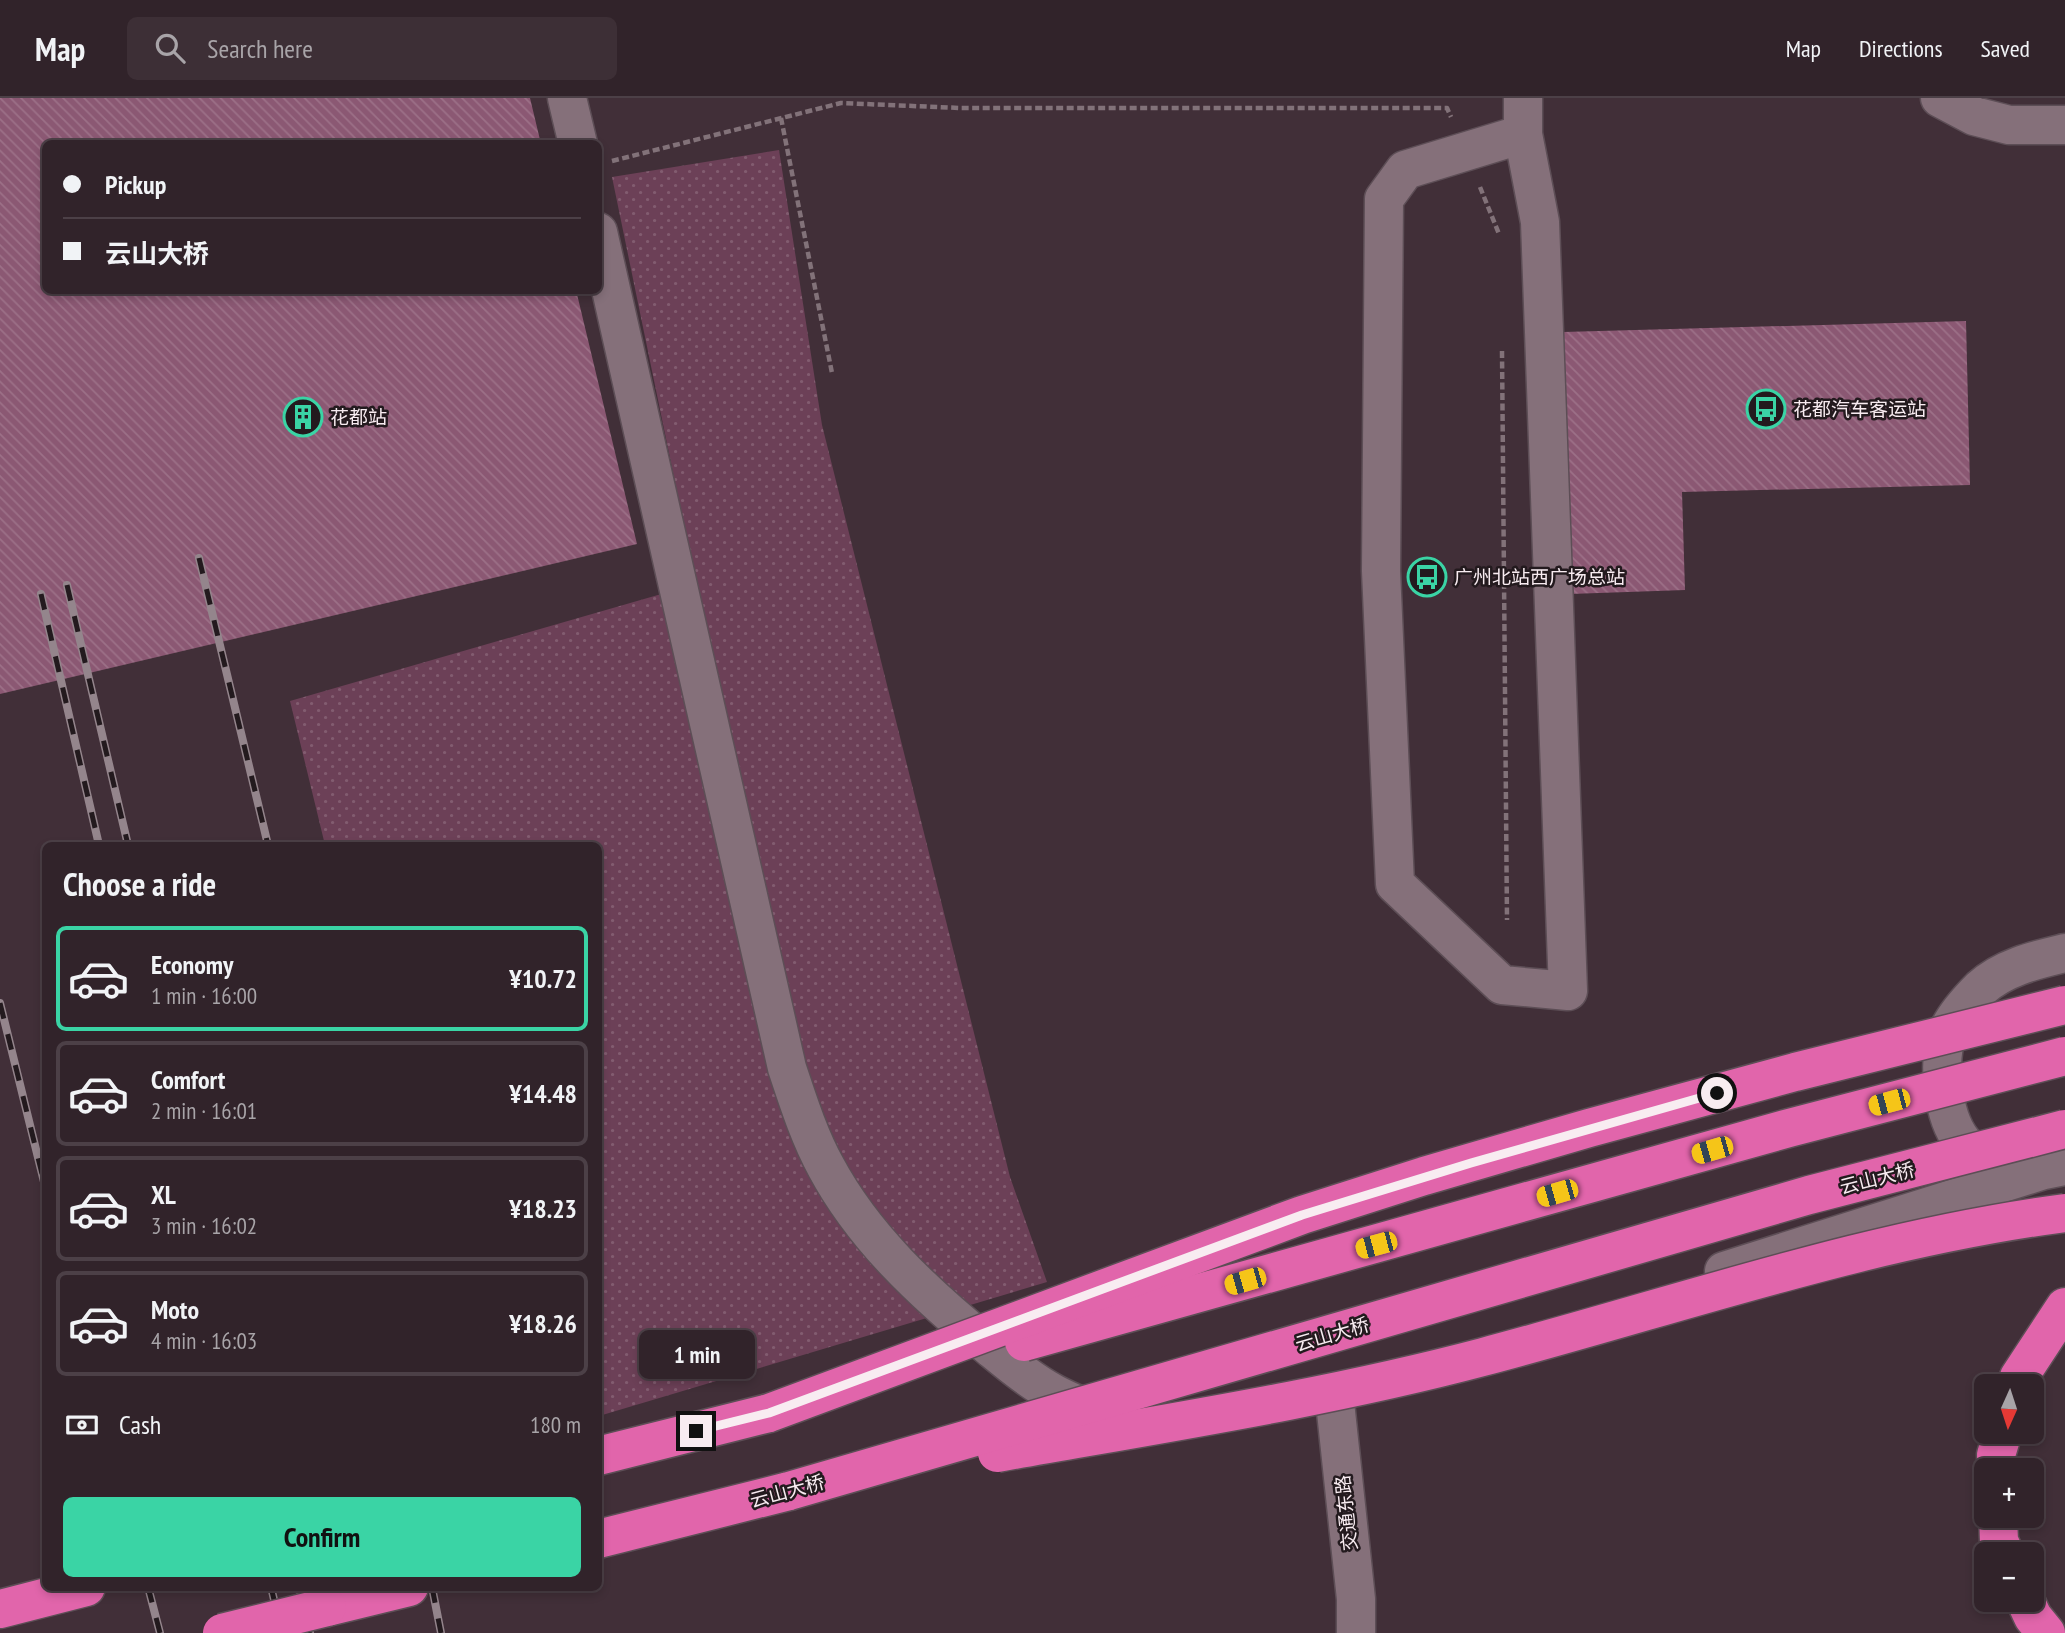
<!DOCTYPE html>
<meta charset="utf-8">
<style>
:root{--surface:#31232a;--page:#3d2f36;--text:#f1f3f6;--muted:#a8a4a8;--line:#4c4047;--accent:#3ad4a5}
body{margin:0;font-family:"PT Sans Narrow","Noto Sans SC",sans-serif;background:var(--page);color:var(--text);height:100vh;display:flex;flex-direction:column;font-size:26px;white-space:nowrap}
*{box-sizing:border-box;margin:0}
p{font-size:23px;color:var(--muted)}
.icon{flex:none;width:38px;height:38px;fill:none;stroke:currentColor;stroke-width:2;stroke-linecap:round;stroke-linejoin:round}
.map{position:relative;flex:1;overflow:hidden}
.side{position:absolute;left:42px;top:744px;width:560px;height:749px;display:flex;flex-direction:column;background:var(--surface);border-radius:10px;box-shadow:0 4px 10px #0003,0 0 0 2px var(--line)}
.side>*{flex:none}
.top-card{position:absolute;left:42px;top:42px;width:560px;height:154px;border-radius:10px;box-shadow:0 4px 10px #0003,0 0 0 2px var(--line);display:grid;align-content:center;height:154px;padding:0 21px;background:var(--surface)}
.needle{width:46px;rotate:183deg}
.controls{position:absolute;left:1974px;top:1276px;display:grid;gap:14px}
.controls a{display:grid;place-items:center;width:70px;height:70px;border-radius:10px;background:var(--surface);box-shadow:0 4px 10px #0003,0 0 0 2px var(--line);font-size:35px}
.end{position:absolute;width:32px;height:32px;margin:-16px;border:9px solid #f8ecf1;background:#111;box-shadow:0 0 0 4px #111}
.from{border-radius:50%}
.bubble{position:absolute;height:49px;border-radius:10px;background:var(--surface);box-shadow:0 4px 10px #0003,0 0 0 2px var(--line);font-size:23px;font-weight:700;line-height:49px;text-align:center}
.car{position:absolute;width:21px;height:42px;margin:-21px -10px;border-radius:9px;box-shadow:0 0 5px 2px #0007;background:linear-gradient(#f5c518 24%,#345 0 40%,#f5c518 0 76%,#345 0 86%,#f5c518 0)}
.top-card b{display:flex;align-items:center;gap:24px;height:66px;font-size:26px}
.top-card b+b{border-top:2px solid var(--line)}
.top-card i{width:18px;height:18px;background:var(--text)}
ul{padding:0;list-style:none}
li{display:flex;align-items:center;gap:21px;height:105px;margin:0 14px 10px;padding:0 7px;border:4px solid var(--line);border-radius:10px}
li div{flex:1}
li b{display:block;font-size:26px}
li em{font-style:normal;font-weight:700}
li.active{border-color:var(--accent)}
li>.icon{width:63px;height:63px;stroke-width:1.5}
h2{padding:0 21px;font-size:32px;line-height:84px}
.pay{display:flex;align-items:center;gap:18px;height:77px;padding:0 21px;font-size:26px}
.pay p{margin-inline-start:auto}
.cta{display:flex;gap:14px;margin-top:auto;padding:14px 21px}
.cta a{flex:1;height:80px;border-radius:10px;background:var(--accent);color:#111;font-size:28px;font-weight:700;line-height:80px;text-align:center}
header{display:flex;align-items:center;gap:42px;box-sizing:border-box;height:98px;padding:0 35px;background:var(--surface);border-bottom:2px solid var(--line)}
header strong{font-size:33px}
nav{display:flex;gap:38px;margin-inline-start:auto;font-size:24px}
.search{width:490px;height:63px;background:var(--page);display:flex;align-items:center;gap:18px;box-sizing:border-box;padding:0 24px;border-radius:10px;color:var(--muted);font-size:26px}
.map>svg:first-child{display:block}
</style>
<header>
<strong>Map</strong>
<div class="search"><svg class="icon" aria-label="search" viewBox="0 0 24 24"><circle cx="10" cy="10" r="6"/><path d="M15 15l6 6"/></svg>Search here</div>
<nav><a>Map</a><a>Directions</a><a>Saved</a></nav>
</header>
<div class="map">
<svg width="2065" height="1535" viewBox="0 0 2065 1535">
<defs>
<pattern id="grass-dots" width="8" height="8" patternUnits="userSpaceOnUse" patternTransform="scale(1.75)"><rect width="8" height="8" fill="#6c4057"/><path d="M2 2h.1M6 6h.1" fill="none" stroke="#825c70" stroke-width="1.8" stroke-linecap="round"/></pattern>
<pattern id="building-back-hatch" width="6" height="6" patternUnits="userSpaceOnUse" patternTransform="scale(1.75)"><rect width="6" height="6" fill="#8b5873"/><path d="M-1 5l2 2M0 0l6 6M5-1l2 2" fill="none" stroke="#9c7087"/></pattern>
</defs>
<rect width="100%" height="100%" fill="#412f38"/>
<!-- grass -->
<path fill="url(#grass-dots)" d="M779,52l43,275 188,752 37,105 -448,134 -1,-571h-273l-35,-144 406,-117 -84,-407z"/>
<!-- building -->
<g fill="url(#building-back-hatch)">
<path d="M0,0h530l11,46h-495v146h530l61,254 -637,150z"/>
<path d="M1966,223l4,164 -288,7 3,98 -115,4 -7,-262z"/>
</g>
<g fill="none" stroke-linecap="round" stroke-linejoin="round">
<defs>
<g id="minor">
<path d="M567,0l11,46"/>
<path d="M1940,0l34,18 35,9h56"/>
<path d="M1523,36l-118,36 -21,29 -3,372 14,313 107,101 66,6 -28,-769 -17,-88v-36"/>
<path d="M598,134l189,836c11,33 22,68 39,99 38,71 98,126 160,177 21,17 44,37 69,50 15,8 32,14 48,22"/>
<path d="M2001,1070c-15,-6 -29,-14 -39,-27 -20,-25 -25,-81 -14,-110 6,-14 22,-32 33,-43 23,-21 55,-28 84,-35"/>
<path d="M1724,1173l320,-101 21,-4"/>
<path d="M1334,1295l22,206v34"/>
</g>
<g id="highway">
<path d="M2016,1288l3,-9 46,-70"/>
<path d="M598,1358l171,-43"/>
<path d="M1997,1372l-1,-15 7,-23"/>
<path d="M1998,1418l1,25 6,13"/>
<path d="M598,1441l191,-48"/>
<path d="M2025,1502l8,17 13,16"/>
<path d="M327,1509l82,-20"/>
<path d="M0,1511l86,-22"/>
</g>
</defs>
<!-- minor casing -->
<use href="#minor" stroke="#5d4e56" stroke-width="41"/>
<!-- highway casing -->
<use href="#highway" stroke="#5d4e56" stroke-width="41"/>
<!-- path -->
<g stroke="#827279" stroke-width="4.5" stroke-dasharray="7 3.5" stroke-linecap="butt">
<path d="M781,20l51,255"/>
<path d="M612,63l229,-58 120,5h486l4,9"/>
<path d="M1480,89l19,47"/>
<path d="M1502,253l5,569"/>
</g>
<!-- minor -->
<use href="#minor" stroke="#85707a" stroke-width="38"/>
<!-- highway -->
<use href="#highway" stroke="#e165ab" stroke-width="38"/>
<defs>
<g id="rail">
<path d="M199,460l69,287"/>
<path d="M67,487l61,260"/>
<path d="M41,496l58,251"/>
<path d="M0,905l46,187"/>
<path d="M148,1489l12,46"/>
<path d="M271,1489l11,46"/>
<path d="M299,1489l11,46"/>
<path d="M432,1489l9,46"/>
</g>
</defs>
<!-- rail casing -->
<use href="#rail" stroke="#94858c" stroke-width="8"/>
<!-- rail -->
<use href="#rail" stroke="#231a1e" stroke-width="5" stroke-dasharray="16" stroke-linecap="butt"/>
<defs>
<g id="highway-bridge">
<path d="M1024,1244l765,-214 276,-72"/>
<path d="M769,1315l533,-198 122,-39 165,-48 206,-56 270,-67"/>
<path d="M997,1355c163,-29 327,-54 486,-96 193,-51 383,-118 582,-144"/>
<path d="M789,1393l1020,-296 256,-66"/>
<path d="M222,1535l105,-26"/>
</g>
</defs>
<!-- highway-bridge casing -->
<use href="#highway-bridge" stroke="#5d4e56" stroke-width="41" stroke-linecap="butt"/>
<!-- highway-bridge -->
<use href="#highway-bridge" stroke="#e165ab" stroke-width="38"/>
</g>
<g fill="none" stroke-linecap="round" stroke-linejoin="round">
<!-- route -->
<path stroke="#f8ecf1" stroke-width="9" d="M696,1333l73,-18 533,-198 169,-52 246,-70"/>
</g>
<!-- icons -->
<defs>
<symbol id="bus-ring" viewBox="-11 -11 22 22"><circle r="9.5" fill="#231a1e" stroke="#3ad4a5" stroke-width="1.5"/><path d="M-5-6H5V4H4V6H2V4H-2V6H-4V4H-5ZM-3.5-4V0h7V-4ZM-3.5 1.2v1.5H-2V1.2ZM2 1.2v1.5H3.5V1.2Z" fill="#3ad4a5"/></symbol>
<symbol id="building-ring" viewBox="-11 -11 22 22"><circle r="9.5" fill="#231a1e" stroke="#3ad4a5" stroke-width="1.5"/><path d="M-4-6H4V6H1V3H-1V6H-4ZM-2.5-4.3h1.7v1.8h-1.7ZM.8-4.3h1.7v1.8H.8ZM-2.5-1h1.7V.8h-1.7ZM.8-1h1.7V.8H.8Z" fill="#3ad4a5"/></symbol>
</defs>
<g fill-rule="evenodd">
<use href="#bus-ring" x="1744" y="289" width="44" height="44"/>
<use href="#building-ring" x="281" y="297" width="44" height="44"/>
<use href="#bus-ring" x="1405" y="457" width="44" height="44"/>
</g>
<g text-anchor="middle" stroke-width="5" stroke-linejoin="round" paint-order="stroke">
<!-- poi labels -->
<g font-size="19" fill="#f8ecf1" stroke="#231a1e" text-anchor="start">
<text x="1793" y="318">花都汽车客运站</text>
<text x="330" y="326">花都站</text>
<text x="1454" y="486">广州北站西广场总站</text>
</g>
<!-- street labels -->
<g font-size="19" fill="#f8ecf1" stroke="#231a1e">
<text transform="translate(1877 1080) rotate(-14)" y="7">云山大桥</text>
<text transform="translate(1332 1236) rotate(-16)" y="7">云山大桥</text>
<text transform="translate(787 1393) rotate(-15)" y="7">云山大桥</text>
<text transform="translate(1346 1415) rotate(-96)" y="7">交通东路</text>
</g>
</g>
</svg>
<div class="controls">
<a><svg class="needle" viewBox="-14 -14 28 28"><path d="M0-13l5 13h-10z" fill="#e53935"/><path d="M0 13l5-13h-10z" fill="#a8a4a8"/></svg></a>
<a>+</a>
<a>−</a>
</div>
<i class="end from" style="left:1717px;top:995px"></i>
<i class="end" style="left:696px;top:1333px"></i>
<div class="bubble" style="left:639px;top:1232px;width:116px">1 min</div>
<i class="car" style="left:1889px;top:1004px;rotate:255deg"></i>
<i class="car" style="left:1712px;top:1052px;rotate:254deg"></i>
<i class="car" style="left:1557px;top:1095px;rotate:254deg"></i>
<i class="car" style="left:1376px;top:1147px;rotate:255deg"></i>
<i class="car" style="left:1245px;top:1183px;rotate:254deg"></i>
<div class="top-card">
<b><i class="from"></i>Pickup</b>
<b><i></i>云山大桥</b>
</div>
<section class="side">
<h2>Choose a ride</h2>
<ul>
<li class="active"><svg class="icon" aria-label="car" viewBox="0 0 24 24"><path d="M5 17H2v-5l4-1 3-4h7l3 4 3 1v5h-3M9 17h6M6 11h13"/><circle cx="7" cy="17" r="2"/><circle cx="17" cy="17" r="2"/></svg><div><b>Economy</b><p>1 min · 16:00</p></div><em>¥10.72</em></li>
<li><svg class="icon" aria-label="car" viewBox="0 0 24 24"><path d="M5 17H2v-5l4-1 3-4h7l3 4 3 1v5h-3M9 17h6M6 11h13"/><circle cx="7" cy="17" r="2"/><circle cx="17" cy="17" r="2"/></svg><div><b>Comfort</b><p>2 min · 16:01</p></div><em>¥14.48</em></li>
<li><svg class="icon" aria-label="car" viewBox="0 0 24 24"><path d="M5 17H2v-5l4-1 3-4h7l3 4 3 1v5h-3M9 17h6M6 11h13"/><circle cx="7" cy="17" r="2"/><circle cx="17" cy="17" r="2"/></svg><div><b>XL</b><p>3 min · 16:02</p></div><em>¥18.23</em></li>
<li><svg class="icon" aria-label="car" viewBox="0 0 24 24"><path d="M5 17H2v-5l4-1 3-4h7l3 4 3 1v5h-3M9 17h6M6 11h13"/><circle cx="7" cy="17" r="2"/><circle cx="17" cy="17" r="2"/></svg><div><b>Moto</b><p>4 min · 16:03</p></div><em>¥18.26</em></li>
</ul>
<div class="pay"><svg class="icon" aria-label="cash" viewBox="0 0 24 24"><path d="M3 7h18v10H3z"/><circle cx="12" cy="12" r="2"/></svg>Cash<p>180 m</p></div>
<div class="cta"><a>Confirm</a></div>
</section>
</div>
